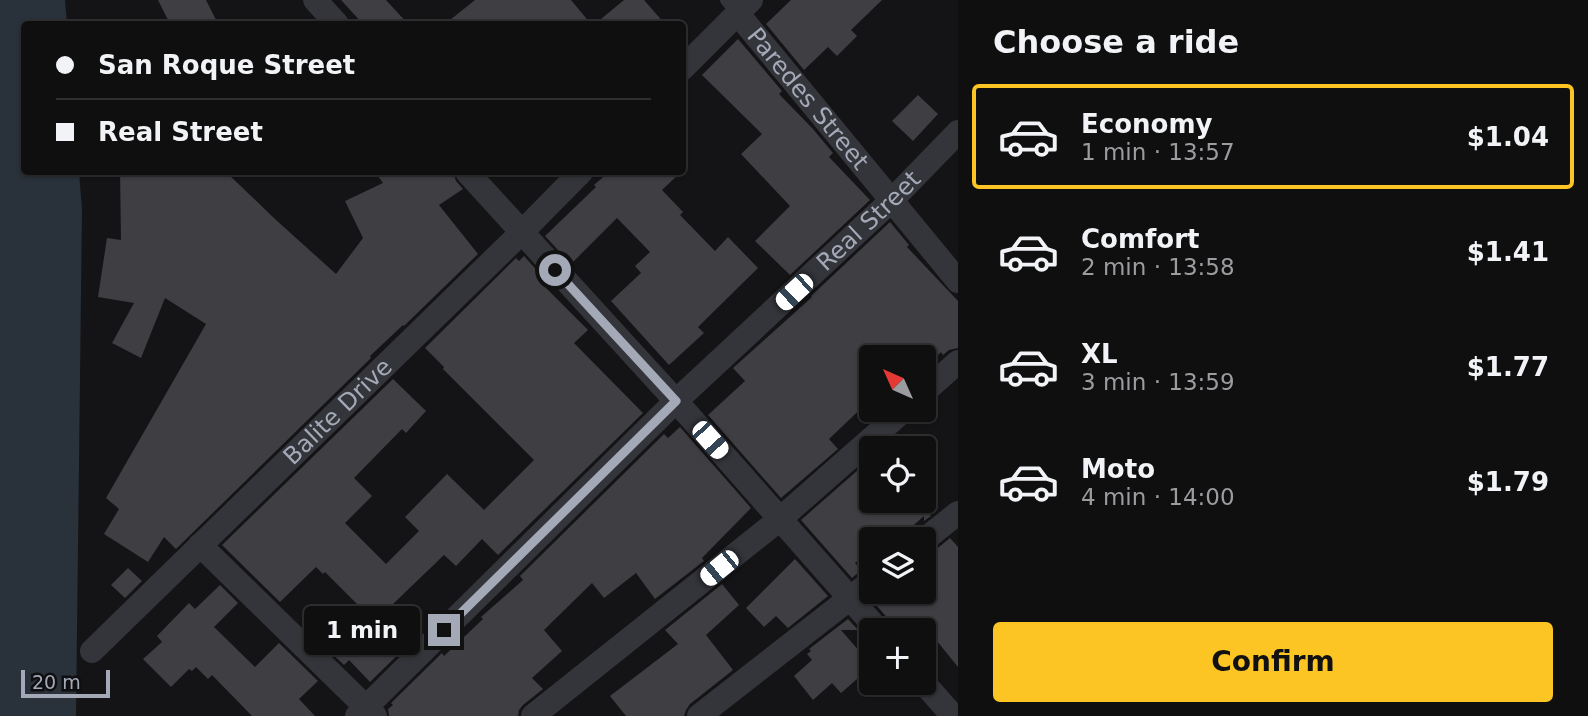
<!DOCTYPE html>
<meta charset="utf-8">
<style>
:root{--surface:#0f0f10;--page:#1d1d1e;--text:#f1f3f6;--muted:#9b9c9f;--line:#2f2f30;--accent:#fdc524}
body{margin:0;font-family:"DejaVu Sans",sans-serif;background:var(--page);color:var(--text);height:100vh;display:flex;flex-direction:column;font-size:26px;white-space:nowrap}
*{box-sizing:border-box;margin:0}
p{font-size:23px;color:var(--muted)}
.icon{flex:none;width:38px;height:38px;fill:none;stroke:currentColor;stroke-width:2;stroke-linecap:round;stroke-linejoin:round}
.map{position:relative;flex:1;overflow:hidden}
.sheet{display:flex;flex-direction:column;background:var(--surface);width:630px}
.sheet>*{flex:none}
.hud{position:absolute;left:21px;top:21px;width:665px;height:154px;border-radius:7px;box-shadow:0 2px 5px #0004,0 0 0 2px var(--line);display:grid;align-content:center;height:154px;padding:0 35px;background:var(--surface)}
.needle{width:46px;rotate:315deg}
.tools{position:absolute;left:859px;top:345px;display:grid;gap:14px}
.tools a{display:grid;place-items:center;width:77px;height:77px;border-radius:7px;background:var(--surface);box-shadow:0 2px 5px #0004,0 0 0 2px var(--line);font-size:35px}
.scale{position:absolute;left:21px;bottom:18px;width:89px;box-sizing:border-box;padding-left:7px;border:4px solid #a4a9b7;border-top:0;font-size:19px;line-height:24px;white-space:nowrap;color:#a4a9b7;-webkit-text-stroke:5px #0f0f11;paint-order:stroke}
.end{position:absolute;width:32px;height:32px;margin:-16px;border:9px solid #a4a9b7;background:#111;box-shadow:0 0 0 4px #111}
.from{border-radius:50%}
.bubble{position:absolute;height:49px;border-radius:7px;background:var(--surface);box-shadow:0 2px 5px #0004,0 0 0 2px var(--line);font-size:23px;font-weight:600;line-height:49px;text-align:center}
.car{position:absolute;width:21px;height:42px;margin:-21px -10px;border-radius:9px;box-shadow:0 0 5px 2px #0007;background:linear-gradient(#fff 24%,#345 0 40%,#fff 0 76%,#345 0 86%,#fff 0)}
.hud b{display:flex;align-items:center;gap:24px;height:66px;font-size:26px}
.hud b+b{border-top:2px solid var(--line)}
.hud i{width:18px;height:18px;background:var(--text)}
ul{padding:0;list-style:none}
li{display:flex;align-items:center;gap:21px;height:105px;margin:0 14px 10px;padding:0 21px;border:4px solid transparent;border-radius:7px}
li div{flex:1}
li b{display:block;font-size:26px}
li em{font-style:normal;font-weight:600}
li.current{border-color:var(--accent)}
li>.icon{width:63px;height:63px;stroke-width:1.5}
h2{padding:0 35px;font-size:32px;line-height:84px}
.action{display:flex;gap:14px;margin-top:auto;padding:14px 35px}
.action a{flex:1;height:80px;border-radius:7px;background:var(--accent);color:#111;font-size:28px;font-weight:600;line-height:80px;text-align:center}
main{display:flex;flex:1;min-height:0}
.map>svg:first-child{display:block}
</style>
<main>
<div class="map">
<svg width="958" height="716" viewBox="0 0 958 716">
<rect width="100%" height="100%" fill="#141416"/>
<!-- water -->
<path fill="#29313a" d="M0,0h65l2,24h-43v148h55l3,37 -6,507h-76z"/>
<!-- building -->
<g fill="#3e3e43">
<path d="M158,0h48l12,24h-48z"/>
<path d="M341,0h45l22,24h-45z"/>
<path d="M475,0h96l20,24h-146z"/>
<path d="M624,0h20l21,24h-70z"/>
<path d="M791,0h91l-31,30 6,6 -20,20 -9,-9 -24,23 -38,-46z"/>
<path d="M738,39l44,52 -3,3 34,35 20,24 -4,4 41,43 -80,75 -35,-34 35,-35 -49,-52 21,-20 -60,-59z"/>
<path d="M918,95l20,19 -25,27 -21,-20z"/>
<path d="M120,172h106l49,47 61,55 27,-36 -18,-37 38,-18 -8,-11h78l3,9 7,8 -24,16 39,49 -74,72 -1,-1 -33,31 1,2 -195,191 -12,-12 -16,25 -44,-28 15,-25 -13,-11 100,-174 -41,-26 -24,60 -29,-15 22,-40 -36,-6 9,-59 14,2z"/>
<path d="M609,172h72l-19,18 21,22 -3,3 35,36 13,-14 30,31 -60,59 6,6 -35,32 -58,-64 30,-28 -6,-7 15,-14 -33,-34 -46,46 -26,-28 51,-49 -2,-2z"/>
<path d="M890,222l19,23 -2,2 51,54v47l-9,2 -6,5 -2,-3 -7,7 -5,-6 -4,4h-53v41l-43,41 9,10 -57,49 -73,-83 37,-34 -12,-13 79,-71 -1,-1z"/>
<path d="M524,256l26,29 -4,3 42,42 -14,13 69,70 -145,142 -16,-16 -26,27 -12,-11 -51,49 28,28 -51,50 -21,-22 -5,5 -19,-18 38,-37 -38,-38 -2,2 -7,-7 -36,35 -58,-57 171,-166 33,32 -20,22 -4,-4 -48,49 18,18 -27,27 41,41 33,-33 -14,-14 42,-43 37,36 50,-50 -91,-91 1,-2 -19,-19 91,-90 3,3z"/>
<path d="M680,427l71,81 -49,50 2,3 -49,38 -19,-26 -32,25 -12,-15 -48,47 18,21 -30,27 11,11 -20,16 -4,5 -1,6h-129l-1,-7 5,-4 -2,-2 51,-50 2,3 39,-37 -2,-2 42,-37 -3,-4 144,-142 4,4z"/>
<path d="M858,470l14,14v16h45l14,16 -7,5v-5l-26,23h-26v10l-17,14 6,7 -9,8 -51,-58z"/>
<path d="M950,538l8,9v120l-30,-37h-36l-3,-10 -17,-20 8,-7 7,8 11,-9h26v-37l9,-3z"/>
<path d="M795,559l33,37 -40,32 -12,-12 -12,11 -18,-19z"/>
<path d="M128,568l14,13 -17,17 -14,-13z"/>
<path d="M722,584l17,21 -33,30 27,35 -43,34 -4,6 -2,6h-58l-16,-20 68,-52 -13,-14z"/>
<path d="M220,585l18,18 -24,24 41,40 24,-24 39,38 -19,18 16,17h-63l-40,-41 -4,4 -12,-12 -4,4 -3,-2 -18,18 -28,-28 19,-17 -5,-6 32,-33 6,6z"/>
<path d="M848,619l10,11h-17l31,36 -31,27 -9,-10 -19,17 -19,-24 18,-16 -5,-6 4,-3 -2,-2z"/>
</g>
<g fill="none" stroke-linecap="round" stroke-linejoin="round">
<!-- lane -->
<path stroke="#34353b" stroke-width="12" d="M726,0l12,14"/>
<!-- street -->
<g stroke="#34353b" stroke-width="24">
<path d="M315,0l22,24"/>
<path id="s1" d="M738,14l220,267"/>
<path d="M682,69l69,-69"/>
<path d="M467,172l209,229 202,229"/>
<path d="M924,392l34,-30"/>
<path d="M924,540l34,-27"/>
<path d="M200,545l175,171"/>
<path id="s2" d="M92,651l429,-418 60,-61"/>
<path d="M923,682l30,34"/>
<path id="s3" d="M357,716l319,-315 216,-201 66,-68"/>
<path d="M533,716l247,-197 124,-109"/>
<path d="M699,716l173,-135"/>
</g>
</g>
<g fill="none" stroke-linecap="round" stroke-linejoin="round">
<!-- route -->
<path stroke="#a4a9b7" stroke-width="9" d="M444,630l232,-229 -121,-131"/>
</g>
<g text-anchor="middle" stroke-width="5" stroke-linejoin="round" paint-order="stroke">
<!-- street labels -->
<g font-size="24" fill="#a4a9b7" stroke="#0f0f11">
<text dy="8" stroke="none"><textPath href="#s1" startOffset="110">Paredes Street</textPath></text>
<text dy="8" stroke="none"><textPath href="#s3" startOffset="712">Real Street</textPath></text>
<text dy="8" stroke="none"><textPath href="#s2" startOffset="343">Balite Drive</textPath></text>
</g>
</g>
</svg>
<div class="tools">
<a><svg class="needle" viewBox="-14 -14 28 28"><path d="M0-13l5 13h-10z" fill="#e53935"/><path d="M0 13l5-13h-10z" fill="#9b9c9f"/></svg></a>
<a><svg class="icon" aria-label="locate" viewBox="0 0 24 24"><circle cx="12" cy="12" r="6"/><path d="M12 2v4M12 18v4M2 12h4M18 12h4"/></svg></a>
<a><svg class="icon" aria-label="layers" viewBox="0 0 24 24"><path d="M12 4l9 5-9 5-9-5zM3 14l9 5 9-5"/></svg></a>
<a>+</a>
</div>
<div class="scale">20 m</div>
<i class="end from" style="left:555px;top:270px"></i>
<i class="end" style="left:444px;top:630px"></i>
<div class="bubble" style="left:304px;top:606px;width:116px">1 min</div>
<i class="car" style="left:794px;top:292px;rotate:227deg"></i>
<i class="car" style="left:710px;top:440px;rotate:138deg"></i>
<i class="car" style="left:719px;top:568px;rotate:231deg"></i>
<div class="hud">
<b><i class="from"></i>San Roque Street</b>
<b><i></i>Real Street</b>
</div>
</div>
<section class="sheet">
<h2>Choose a ride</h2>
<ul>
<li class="current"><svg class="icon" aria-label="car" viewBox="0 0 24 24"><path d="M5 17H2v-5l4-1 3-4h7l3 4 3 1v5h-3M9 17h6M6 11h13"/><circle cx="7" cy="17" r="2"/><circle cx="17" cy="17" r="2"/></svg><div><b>Economy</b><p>1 min · 13:57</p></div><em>$1.04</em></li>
<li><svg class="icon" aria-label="car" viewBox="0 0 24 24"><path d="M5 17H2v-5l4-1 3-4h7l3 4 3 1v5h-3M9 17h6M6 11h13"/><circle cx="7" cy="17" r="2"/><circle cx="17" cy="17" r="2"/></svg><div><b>Comfort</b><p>2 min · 13:58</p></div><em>$1.41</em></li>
<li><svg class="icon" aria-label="car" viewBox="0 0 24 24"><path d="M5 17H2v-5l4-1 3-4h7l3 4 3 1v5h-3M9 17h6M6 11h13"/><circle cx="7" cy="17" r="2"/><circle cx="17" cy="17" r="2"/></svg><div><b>XL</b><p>3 min · 13:59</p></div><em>$1.77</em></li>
<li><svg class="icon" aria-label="car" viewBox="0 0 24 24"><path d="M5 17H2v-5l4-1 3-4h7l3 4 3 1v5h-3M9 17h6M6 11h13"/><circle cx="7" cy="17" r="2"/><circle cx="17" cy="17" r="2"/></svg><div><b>Moto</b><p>4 min · 14:00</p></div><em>$1.79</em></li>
</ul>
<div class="action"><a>Confirm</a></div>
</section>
</main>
